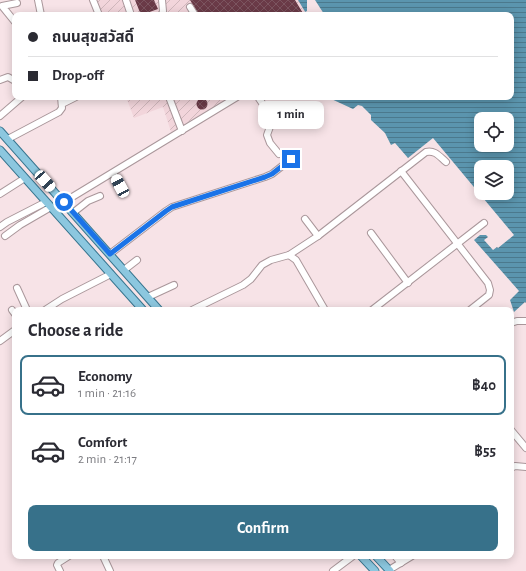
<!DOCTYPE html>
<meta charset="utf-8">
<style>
:root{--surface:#fff;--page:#f7f7f7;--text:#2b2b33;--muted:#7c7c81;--line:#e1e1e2;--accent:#37718a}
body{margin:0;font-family:"Alegreya Sans","Noto Sans Thai",sans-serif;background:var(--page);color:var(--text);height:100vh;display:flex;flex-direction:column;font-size:15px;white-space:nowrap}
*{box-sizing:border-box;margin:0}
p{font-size:13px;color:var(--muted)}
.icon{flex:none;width:22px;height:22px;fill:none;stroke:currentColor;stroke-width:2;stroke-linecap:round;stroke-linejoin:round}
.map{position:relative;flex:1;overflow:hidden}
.panel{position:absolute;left:12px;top:307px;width:502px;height:252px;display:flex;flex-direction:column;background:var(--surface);border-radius:8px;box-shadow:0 2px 10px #0003}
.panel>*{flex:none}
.hud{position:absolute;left:12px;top:12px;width:502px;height:88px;border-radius:8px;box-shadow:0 2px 10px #0003;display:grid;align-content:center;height:88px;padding:0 16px;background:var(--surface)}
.controls{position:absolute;left:474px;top:112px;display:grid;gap:8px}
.controls a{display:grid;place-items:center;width:40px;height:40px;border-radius:8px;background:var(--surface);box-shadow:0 2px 10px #0003;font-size:20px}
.end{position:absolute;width:18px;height:18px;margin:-9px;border:5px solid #1a73e8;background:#fff;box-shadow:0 0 0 2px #fff}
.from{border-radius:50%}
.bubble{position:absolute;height:28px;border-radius:8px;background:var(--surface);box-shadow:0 2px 10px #0003;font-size:13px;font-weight:700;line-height:28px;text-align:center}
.car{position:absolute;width:12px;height:24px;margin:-12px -6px;border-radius:5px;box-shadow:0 0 3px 1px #0007;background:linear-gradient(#fff 24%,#345 0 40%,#fff 0 76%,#345 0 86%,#fff 0)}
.hud b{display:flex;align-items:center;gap:14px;height:38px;font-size:15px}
.hud b+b{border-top:1px solid var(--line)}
.hud i{width:10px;height:10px;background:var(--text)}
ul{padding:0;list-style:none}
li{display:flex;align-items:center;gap:12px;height:60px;margin:0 8px 6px;padding:0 8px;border:2px solid transparent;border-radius:8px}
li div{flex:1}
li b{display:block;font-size:15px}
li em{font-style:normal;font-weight:700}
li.current{border-color:var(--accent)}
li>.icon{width:36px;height:36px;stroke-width:1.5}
h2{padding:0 16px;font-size:18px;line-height:48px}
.action{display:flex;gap:8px;margin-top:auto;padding:8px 16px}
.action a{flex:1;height:46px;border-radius:8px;background:var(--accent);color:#fff;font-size:16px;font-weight:700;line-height:46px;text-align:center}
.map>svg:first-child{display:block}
</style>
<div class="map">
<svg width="526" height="571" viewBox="0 0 526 571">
<defs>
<pattern id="industrial-furrows" width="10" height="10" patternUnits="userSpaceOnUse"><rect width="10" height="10" fill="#f2d5db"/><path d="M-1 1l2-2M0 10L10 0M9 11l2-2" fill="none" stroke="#d0b7bc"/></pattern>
<pattern id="water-rules" width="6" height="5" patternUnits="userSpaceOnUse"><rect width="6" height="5" fill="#5b95ae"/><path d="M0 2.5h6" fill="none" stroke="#4b798d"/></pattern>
<pattern id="building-cross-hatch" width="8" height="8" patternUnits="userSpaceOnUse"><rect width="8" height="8" fill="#6a3a47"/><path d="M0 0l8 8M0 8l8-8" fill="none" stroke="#7b545f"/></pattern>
</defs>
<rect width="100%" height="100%" fill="#f7e3e7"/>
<!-- industrial -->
<g fill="url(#industrial-furrows)">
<path d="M90,0h208l9,15h-212z"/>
<path d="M126,97h103l-58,35 -8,-25 -29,11z"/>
</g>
<!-- water -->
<path fill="url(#water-rules)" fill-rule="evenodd" d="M298,0h228v303l-1,-1 -11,10 -4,-12 9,-9 -45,-51 6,-5h6l2,2 -4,3 9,10 4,-3 1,1 16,-13 -81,-97 -25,20 -13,-15 -4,2 -6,-12 -14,-13v-5l-9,-9 -4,-1 -5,4 -26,-12h184v-82h-204zM481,119h26v26h-26zM481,167h26v26h-26z"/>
<!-- pier -->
<path fill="#f7e3e7" d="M307,0h8l9,14 -4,1 -2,-2 -3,2h-8l-2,-3 2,-1z"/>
<!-- building -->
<g fill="url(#building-cross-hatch)">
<path d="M135,0h19l4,9 -17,6z"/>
<path d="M190,0h105l9,15h-105z"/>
<circle cx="202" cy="104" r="5.5"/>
</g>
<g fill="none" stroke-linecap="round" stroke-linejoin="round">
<defs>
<g id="minor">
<path d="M38,0l3,15"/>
<path d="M93,0l6,15"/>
<path d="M126,0l5,15"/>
<path d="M162,0l1,11 -1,4"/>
<path d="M190,7l5,8"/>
<path d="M15,22l-13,-16 15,-3"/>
<path d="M0,80l8,-3 7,4"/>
<path d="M169,97l13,34"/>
<path d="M258,97l14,21 -1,6 -4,11 3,8 9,11"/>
<path d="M62,104l14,-7"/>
<path d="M0,116l22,-19"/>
<path d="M8,139l51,-27 3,-4 -1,-11"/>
<path d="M401,171l87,112 2,7 -1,5 -19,15"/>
<path d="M113,173l7,13"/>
<path d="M0,194l25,-16"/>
<path d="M64,202l173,-105"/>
<path d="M74,212l14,-11 12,-5"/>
<path d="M305,219l13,17"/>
<path d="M0,227l7,-5 39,-20"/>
<path d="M371,233l37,50"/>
<path d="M5,236l15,-11 31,-18"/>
<path d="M110,254l56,-43 6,-4 93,-30 7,-3 19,-15"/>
<path d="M289,255l29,-19 108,-84c9,-2 13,4 20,10"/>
<path d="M124,270l13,-10"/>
<path d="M17,288l10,22"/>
<path d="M148,297l26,-12"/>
<path d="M12,310l3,4"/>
<path d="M45,310l17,-11 49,-25"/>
<path d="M192,310l51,-25 8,-6 11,-14 9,-5 18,-5 7,5 29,50"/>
<path d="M372,310l112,-87"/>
<path d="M511,323l6,-2h9"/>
<path d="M0,341l15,-11"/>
<path d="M511,430l15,18"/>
<path d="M511,468l4,-2 11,1"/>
<path d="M103,556l7,15"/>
<path d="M395,556l6,7"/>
<path d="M389,570l23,-14"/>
<path d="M60,571l-3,-6 1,-2 11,-7"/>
<path d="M333,571l20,-15"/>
</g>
<g id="major">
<path d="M0,131l159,179"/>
<path d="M0,150l143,160"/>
<path d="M361,556l14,15"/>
<path d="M376,556l14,15"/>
</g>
</defs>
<!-- minor casing -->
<use href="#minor" stroke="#aa979b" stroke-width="8"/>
<!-- major casing -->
<use href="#major" stroke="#37758f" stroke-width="9"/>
<!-- minor -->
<use href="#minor" stroke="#fff" stroke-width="6"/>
<!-- major -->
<use href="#major" stroke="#8cc7df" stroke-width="7"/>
</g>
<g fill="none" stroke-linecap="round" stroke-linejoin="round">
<!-- route -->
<path stroke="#1a73e8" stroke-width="5" d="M64,202l46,52 56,-43 6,-4 93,-30 7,-3 19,-15"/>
</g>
</svg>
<div class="controls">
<a><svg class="icon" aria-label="locate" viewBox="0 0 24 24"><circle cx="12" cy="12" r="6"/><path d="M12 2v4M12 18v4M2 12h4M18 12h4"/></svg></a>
<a><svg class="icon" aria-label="layers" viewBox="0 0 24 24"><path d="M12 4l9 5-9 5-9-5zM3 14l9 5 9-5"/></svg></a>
</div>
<i class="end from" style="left:64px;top:202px"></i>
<i class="end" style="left:291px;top:159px"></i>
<div class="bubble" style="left:258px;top:101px;width:66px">1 min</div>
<i class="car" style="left:45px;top:181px;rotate:138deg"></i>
<i class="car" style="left:120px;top:186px;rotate:332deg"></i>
<div class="hud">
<b><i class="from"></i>ถนนสุขสวัสดิ์</b>
<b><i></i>Drop-off</b>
</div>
<section class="panel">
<h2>Choose a ride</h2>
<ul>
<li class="current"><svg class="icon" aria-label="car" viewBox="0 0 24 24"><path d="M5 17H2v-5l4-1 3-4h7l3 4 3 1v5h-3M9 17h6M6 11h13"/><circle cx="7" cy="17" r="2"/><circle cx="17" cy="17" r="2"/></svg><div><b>Economy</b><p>1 min · 21:16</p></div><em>฿40</em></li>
<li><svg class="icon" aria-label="car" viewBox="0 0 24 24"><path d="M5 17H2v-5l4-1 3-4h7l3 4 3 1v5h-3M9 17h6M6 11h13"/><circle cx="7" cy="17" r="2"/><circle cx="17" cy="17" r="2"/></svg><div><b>Comfort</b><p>2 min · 21:17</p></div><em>฿55</em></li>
</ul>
<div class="action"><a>Confirm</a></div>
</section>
</div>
